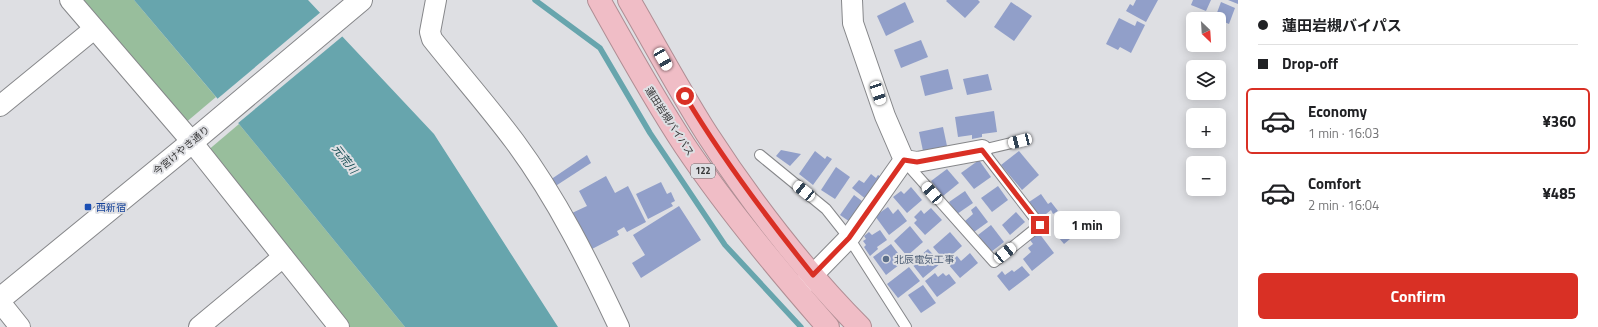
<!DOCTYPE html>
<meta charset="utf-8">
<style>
:root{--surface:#fff;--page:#f2f2f2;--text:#202124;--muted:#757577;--line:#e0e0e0;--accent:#d93025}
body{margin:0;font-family:"Titillium Web","Noto Sans JP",sans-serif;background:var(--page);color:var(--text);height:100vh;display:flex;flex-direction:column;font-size:15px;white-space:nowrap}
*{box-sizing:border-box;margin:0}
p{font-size:13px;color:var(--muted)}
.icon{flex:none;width:22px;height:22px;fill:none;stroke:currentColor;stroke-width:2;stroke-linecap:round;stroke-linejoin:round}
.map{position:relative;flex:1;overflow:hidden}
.side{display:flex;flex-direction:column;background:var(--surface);width:360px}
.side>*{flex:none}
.hud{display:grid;align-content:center;height:88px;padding:0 20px;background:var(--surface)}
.needle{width:26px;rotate:155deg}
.tools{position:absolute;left:1186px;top:12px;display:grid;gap:8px}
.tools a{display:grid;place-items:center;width:40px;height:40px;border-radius:6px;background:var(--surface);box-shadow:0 2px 10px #0003;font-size:20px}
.end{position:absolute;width:18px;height:18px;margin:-9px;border:5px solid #d93025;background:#fff;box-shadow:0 0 0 2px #fff}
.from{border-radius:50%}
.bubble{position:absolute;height:28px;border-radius:6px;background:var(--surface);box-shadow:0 2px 10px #0003;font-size:13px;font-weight:700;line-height:28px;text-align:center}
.car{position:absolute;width:12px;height:24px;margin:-12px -6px;border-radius:5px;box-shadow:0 0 3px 1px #0007;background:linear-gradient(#fff 24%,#345 0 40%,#fff 0 76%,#345 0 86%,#fff 0)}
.hud b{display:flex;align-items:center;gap:14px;height:38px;font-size:15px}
.hud b+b{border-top:1px solid var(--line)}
.hud i{width:10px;height:10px;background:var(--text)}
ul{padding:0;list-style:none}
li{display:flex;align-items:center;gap:12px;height:66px;margin:0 8px 6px;padding:0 12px;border:2px solid transparent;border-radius:6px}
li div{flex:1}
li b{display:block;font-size:15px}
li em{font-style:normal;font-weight:700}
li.current{border-color:var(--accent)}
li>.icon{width:36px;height:36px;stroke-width:1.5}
.primary-button{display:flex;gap:8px;margin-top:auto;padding:8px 20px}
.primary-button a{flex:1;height:46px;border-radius:6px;background:var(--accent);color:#fff;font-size:16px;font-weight:700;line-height:46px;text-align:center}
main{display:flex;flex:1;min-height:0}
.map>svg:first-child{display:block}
</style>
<main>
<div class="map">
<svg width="1238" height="327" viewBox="0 0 1238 327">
<rect width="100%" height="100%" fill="#dedfe3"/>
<!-- green -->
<g fill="#98be9c">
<path d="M79,0h55l82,97 -32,27z"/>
<path d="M239,124l166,203h-58l-141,-175z"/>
</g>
<!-- water -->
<path fill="#67a5ad" d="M134,0h174l126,134 124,193h-153l-166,-203z"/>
<!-- pier -->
<path fill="#dedfe3" d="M322,11l22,24 -107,89 -21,-24z"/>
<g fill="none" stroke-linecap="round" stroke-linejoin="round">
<!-- stream -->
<path stroke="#67a5ad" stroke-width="5.5" d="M535,0l65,48 50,85 75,112 76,82"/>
</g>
<!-- building -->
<g fill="#919fc9">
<path d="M947,0h31l2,2 -15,16 -19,-17z"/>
<path d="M1136,0h22l-12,22 -20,-11 4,-7 3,2z"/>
<path d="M1193,0h18l-5,11 -15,-6z"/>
<path d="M1228,0h10v4z"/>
<path d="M905,2l9,20 -28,14 -9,-20z"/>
<path d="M1011,2l21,14 -18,25 -20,-14z"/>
<path d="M1221,2l14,6 -6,16 -14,-6z"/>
<path d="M1119,18l16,8 2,-5 8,4 -14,28 -11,-6 -2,3 -12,-6z"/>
<path d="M921,40l7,17 -27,11 -7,-18z"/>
<path d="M948,69l5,20 -28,7 -5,-20z"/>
<path d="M988,74l4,16 -25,5 -4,-16z"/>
<path d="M994,111l3,21 -15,2v3l-10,2v-4l-14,2 -3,-20z"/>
<path d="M943,127l4,19 -24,5 -4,-19z"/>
<path d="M781,150l20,4 -11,12 -14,-10z"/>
<path d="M815,151l10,8 2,-3 5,3 -19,26 -14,-11z"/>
<path d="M1019,151l20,24 -17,15 -21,-25z"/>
<path d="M587,155l4,8 -37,24 -4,-7z"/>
<path d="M979,160l12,17 -17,12 -13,-16z"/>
<path d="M836,167l14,10 -15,22 -14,-9z"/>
<path d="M947,169l12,14 -16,13 -12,-15z"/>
<path d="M871,174l5,4 2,-3 6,4 -17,21 -15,-12 7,-8 5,3z"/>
<path d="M606,176l9,17 13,-7 18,36 -19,10 -3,-5 -7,4 2,4 -27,14 -20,-36 15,-7 -8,-15z"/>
<path d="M661,182l6,12 4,-2 4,9 -4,2 2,3 -25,13 -12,-25z"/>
<path d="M998,186l10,14 -16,12 -11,-14z"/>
<path d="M911,187l11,13 -15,13 -14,-16 8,-6 3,3z"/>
<path d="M965,191l8,12 -16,11 -8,-12z"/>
<path d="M1041,194l7,10 3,-2 7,9 -5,3 -2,-4 -10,8 -12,-16z"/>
<path d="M854,195l12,9 -13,20 -13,-9z"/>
<path d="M679,206l22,34 -60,38 -9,-15 13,-8 -12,-20z"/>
<path d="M976,206l12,16 -14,10 -9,-11 8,-7 -2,-4z"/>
<path d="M888,207l5,7 5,-5 9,12 -18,14 -14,-19z"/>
<path d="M931,208l11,12 -17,15 -11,-12 3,-3 -3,-3 7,-7 3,4z"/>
<path d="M1016,212l9,10 -15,13 -8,-10z"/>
<path d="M1069,214l13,15 -18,15 -10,-12 11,-9 -3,-3z"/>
<path d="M991,225l13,17 -13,10 -13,-17z"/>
<path d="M910,226l13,16 -16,14 -13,-15z"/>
<path d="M880,230l7,10 -10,7 1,2 -8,7 -6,-9 2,-2 -3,-4 3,-2 -2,-3 5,-4 3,3z"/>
<path d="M950,232l12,14 -17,15 -12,-14z"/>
<path d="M1039,233l15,20 -22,18 -9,-12 8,-7 -3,-4 5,-4 -3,-4z"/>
<path d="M891,244l13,17 -18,14 -13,-18z"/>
<path d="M928,249l13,14 -18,15 -15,-19 8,-6 3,4z"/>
<path d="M970,253l8,10 -18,15 -12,-14 9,-8 4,5z"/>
<path d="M1022,266l8,9 -21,16 -12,-15 5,-5 3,4 7,-5 2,2z"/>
<path d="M909,267l11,14 -22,17 -11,-14z"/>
<path d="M935,273l3,4 5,-4 3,3 3,-2 7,9 -19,14 -12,-16z"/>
<path d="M923,285l13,18 -15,10 -13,-18z"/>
</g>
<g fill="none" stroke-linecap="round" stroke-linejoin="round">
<defs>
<g id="lane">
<path d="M760,155l66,54 23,29 57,89"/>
<path d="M905,162l89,100 46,-37 -58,-75 38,-9"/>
</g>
<g id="street">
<path d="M70,0l122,142 147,185"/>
<path d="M436,0l-6,32 2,7c27,34 57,68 83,103 42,57 74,121 104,185"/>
<path d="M0,106l94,-77"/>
<path d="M904,160l13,2 65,-12"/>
<path d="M801,287l48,-49 55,-78 -19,-44 -32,-93 -1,-23"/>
<path d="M0,302l20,25"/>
<path d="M199,327l84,-70"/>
</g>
<path id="secondary" d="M0,299l192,-157 169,-142"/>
<g id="highway">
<path d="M599,0c28,50 55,99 86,146 43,64 93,124 143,181"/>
<path d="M629,0c26,45 50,90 78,134 42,65 98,138 153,193"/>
</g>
</defs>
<!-- lane casing -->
<use href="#lane" stroke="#86878a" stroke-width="12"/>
<!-- street casing -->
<use href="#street" stroke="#86878a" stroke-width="22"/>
<!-- secondary casing -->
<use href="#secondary" stroke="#86878a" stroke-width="24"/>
<!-- highway casing -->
<use href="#highway" stroke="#af8e94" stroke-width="24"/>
<!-- lane -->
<use href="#lane" stroke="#fff" stroke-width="10"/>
<!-- street -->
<use href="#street" stroke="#fff" stroke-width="20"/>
<!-- secondary -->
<use href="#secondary" stroke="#fff" stroke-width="22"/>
<!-- highway -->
<use href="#highway" stroke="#f0bdc6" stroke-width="22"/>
</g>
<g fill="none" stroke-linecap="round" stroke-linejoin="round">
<!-- route -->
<path stroke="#d93025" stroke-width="5" d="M685,96c38,64 82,122 128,179l36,-37 55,-78 13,2 65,-12 58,75"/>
</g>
<!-- markers -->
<rect fill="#1a4fb4" stroke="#dedfe3" stroke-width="1.5" x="84" y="203" width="8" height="8" rx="2"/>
<circle fill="#5c6f8a" stroke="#dedfe3" stroke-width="1.5" cx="886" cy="259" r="4"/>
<g text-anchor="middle" stroke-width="4" stroke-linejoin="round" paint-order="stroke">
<!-- shield labels -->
<rect fill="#dedfe3" stroke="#69696b" stroke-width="1" x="691" y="164" width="24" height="14" rx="3"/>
<g font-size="9" font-weight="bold" fill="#373738">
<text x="703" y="174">122</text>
</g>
<!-- street labels -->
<g font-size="10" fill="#373738" stroke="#dedfe3">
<text transform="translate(670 121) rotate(57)" y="4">蓮田岩槻バイパス</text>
<text transform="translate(181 150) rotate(-40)" y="4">今宮けやき通り</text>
</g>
<!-- transit labels -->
<g font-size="10" fill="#164399" stroke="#dedfe3" text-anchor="start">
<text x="96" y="211">西新宿</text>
</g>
<!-- service labels -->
<g font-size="10" fill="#4e5e75" stroke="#dedfe3" text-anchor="start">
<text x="894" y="263">北辰電気工事</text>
</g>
<!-- water labels -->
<g font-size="11" font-style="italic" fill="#0f484e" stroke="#dedfe3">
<text transform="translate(345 159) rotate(52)" y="4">元荒川</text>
</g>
</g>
</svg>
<div class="tools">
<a><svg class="needle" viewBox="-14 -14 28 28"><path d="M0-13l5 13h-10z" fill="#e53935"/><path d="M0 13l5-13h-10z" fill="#757577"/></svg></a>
<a><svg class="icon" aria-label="layers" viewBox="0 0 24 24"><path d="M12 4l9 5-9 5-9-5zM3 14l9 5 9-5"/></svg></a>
<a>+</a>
<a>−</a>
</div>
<i class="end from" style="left:685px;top:96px"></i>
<i class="end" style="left:1040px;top:225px"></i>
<div class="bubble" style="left:1054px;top:211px;width:66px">1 min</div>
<i class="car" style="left:663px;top:59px;rotate:150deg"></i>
<i class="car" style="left:878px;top:93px;rotate:162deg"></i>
<i class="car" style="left:1020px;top:141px;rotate:256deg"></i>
<i class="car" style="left:804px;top:191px;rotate:309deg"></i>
<i class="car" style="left:932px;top:193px;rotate:319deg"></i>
<i class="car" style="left:1005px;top:253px;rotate:51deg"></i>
</div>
<section class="side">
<div class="hud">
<b><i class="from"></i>蓮田岩槻バイパス</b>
<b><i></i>Drop-off</b>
</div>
<ul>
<li class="current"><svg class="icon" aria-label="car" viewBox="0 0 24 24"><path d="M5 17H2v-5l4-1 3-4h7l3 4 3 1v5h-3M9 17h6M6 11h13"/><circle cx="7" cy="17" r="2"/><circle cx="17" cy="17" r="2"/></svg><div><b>Economy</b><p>1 min · 16:03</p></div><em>¥360</em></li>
<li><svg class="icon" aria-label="car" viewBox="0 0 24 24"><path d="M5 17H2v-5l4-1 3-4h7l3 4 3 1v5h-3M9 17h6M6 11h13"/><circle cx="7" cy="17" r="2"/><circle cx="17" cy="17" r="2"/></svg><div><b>Comfort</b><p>2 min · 16:04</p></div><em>¥485</em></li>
</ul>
<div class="primary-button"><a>Confirm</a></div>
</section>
</main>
